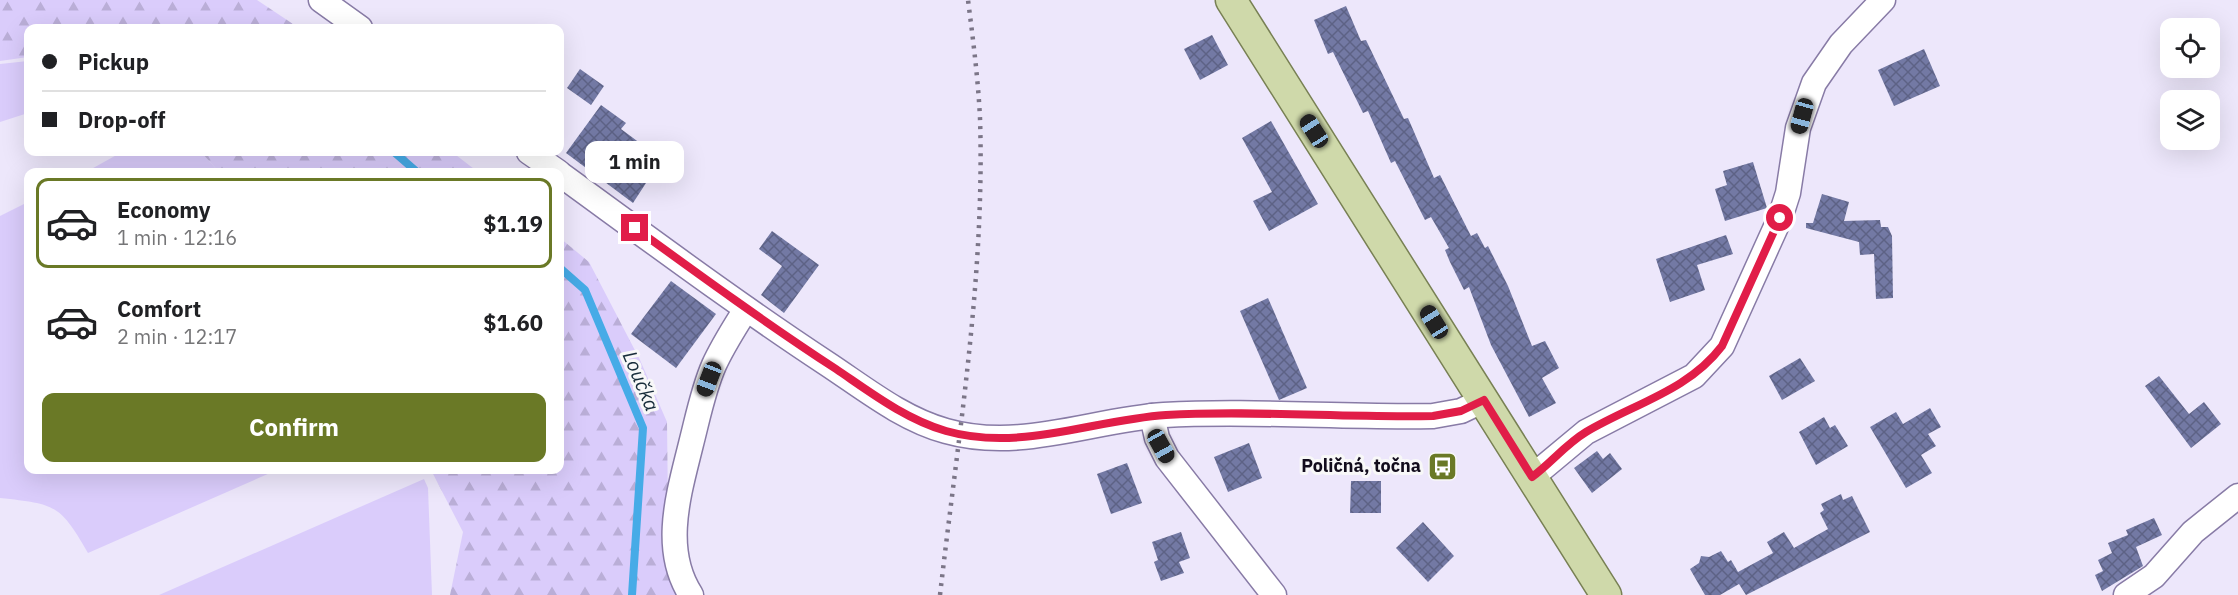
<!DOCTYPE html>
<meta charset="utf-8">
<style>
:root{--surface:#fff;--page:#f2f2f2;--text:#202124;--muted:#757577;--line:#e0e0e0;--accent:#6a7926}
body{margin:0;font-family:"IBM Plex Sans",sans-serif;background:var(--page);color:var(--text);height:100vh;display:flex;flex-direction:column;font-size:22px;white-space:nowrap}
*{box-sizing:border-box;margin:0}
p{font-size:20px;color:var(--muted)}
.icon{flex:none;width:33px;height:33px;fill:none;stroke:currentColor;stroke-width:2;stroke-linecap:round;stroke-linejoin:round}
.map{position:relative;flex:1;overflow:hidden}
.panel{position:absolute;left:24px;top:168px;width:540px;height:306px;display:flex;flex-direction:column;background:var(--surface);border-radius:12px;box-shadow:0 6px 24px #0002}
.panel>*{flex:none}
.hud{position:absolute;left:24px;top:24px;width:540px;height:132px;border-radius:12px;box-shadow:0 6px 24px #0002;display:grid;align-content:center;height:132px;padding:0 18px;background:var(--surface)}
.buttons{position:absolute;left:2160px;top:18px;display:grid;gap:12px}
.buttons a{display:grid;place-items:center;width:60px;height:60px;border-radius:12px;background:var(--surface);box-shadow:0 6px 24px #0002;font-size:30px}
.end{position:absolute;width:27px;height:27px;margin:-14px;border:8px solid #e11d48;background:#fff;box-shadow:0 0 0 3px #fff}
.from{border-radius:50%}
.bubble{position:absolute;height:42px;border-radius:12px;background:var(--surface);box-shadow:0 6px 24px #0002;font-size:20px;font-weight:700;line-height:42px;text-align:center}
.car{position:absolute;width:18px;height:36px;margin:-18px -9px;border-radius:8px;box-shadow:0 0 4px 2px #0007;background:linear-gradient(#222 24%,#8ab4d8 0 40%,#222 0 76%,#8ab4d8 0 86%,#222 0)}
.hud b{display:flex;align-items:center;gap:21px;height:57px;font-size:22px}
.hud b+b{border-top:2px solid var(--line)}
.hud i{width:15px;height:15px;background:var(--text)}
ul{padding:10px 0 0;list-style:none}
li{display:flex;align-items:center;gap:18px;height:90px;margin:0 12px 9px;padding:0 6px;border:3px solid transparent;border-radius:12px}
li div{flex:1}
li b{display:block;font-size:22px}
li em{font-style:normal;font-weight:700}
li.current{border-color:var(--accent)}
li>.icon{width:54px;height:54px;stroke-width:1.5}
.action{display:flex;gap:12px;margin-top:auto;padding:12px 18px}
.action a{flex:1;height:69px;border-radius:12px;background:var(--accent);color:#fff;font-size:24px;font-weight:700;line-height:69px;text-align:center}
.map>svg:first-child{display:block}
</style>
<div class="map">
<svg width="2238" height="595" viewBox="0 0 2238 595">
<defs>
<pattern id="forest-firs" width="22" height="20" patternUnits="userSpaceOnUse" patternTransform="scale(1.5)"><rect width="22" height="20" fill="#daccfb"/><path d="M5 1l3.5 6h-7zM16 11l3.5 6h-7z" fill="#baaed7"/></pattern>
<pattern id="building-cross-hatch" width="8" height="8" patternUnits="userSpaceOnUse" patternTransform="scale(1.5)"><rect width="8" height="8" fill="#7379a4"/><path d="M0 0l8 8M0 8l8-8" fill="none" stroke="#5d6285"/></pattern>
</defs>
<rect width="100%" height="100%" fill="#ede7fb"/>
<!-- grass -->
<g fill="#daccfb">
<path d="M28,61v52l-28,9v-58z"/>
<path d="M122,152h79l18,20h-133z"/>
<path d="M28,202v268h249l-189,83c-28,-49 -33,-49 -88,-55v-282z"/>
<path d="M424,479l4,9 4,107h-273z"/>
</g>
<!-- forest -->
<g fill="url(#forest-firs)">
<path d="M0,0h257l42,28h-271v29l-28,4z"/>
<path d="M201,152h251l26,20h-259z"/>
<path d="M560,238l29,24 51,98 27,62 1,86 16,87h-234l13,-63 -32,-62h129z"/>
</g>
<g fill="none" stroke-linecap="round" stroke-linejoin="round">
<!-- stream -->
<g stroke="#46abe7" stroke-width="8">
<path d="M394,152l23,20"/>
<path d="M560,268l25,22 58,138 -11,167"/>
</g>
</g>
<!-- building -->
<g fill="url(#building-cross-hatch)">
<path d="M1346,6l15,35 5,-1 38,79 4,-1 26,60 6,-3 31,61 6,-3 8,15 3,-2 20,40 24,60 13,-5 14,27 -17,10 14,25 -27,14 -38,-72 -22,-58 -5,3 -14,-28 -5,-12 4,-2 -18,-31 -6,3 -30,-59 -4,2 -23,-52 -5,2 -30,-61 -5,2 -14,-34z"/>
<path d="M1212,35l16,30 -28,15 -16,-31z"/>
<path d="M1924,49l16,37 -46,20 -16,-36z"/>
<path d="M580,69l24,17 -13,19 -24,-17z"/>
<path d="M601,105l25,18 -5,6 39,29 -17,23 3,2 -13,20 -67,-50z"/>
<path d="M1271,121l47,83 -49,27 -16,-30 19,-9 -30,-54z"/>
<path d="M1753,162l14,46 -42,13 -10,-32 12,-4 -4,-14z"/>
<path d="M1822,194l27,8 -5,19 36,-1 1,7h7l4,9 1,62 -17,1 -2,-45 -14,1 -1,-13 -53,-14v-5h7z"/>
<path d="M772,231l47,34 -35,48 -23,-18 21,-29 -23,-17z"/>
<path d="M1726,235l7,19 -36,11 8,25 -35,12 -14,-43z"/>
<path d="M671,281l45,33 -40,54 -45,-34z"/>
<path d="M1268,298l39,90 -28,12 -39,-89z"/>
<path d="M1800,358l15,23 -33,19 -13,-24z"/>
<path d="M2159,376l30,38 15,-12 17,22 -30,24 -46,-62z"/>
<path d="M1930,408l11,19 -13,7 8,12 -15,9 11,18 -26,15 -36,-61 26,-15 7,12z"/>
<path d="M1824,417l6,11 5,-3 13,21 -32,19 -17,-33z"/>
<path d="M1249,443l13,35 -34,14 -14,-35z"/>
<path d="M1597,451l6,8 7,-6 12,16 -30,24 -18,-25z"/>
<path d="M1127,463l15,40 -31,11 -14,-40z"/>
<path d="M1351,481h30v32h-31z"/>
<path d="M1841,494l2,6 9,-4 18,36 -124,63 -7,-11 -19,11h-15l-15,-26 9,-6 2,-7 8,1 12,-6 7,11 3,-2 7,12 35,-19 -6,-11 17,-10 10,16 34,-19 -8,-16 4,-3 -3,-6z"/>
<path d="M2154,518l8,17 -26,12 7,19 -41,25 -7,-16 8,-4 -5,-11 14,-7 -4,-10 20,-8 -2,-5z"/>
<path d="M1423,522l31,34 -26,26 -32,-34z"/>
<path d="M1181,532l9,26 -11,4 5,11 -23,8 -7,-19 4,-2 -6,-18z"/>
</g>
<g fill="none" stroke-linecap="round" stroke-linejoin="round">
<defs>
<g id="minor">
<path d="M321,0l39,28"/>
<path d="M529,152l29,20"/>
<path d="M560,174c88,64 175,129 266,189 38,25 76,56 120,68 74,21 145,-11 218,-16 90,-5 180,3 269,1l28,-5 23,-11"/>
<path d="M1152,416l5,22 10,20 107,137"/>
<path d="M1532,477l54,-45 108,-56 28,-30 58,-128 8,-25 10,-65 16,-45 27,-39 42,-44"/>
<path d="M691,595c-30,-46 -12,-102 0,-151 7,-27 12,-54 23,-79 9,-20 21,-38 32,-56"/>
<path d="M2126,595l28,-19 39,-44 45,-36"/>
</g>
<path id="major" d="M1231,0l375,595"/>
</defs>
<!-- minor casing -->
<use href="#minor" stroke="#887ba6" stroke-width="27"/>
<!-- major casing -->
<use href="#major" stroke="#788054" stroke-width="33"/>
<!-- minor -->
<use href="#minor" stroke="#fff" stroke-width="24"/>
<!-- major -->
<use href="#major" stroke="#cfd9aa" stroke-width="30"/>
<!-- rail -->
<path stroke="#7b7587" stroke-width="4.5" stroke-dasharray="3 6" stroke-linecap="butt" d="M940,595c18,-158 45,-318 40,-477 -2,-40 -7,-79 -12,-118"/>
</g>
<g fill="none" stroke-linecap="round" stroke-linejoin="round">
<!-- route -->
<path stroke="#e11d48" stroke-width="8" d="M635,228c66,48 132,96 201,141 34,23 69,50 110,62 74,21 146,-11 220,-16 89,-5 178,3 267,1l28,-5 23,-11 48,77c19,-14 34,-33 54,-45 47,-28 102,-41 136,-86l58,-128"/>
</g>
<!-- icons -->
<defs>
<symbol id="bus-square" viewBox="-11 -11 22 22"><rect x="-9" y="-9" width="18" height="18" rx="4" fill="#6a7926" stroke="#f8f8f8"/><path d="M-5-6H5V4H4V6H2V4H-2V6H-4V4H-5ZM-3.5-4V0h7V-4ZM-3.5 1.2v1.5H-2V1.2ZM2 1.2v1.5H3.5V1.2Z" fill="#fff"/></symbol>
</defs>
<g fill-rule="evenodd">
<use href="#bus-square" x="1426" y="450" width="33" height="33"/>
</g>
<g text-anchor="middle" stroke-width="6" stroke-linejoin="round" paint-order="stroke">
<!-- poi labels -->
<g font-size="18" font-weight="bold" fill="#120c1c" stroke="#f8f8f8" text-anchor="end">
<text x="1421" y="472">Poličná, točna</text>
</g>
<!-- water labels -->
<g font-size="20" font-style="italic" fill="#182d3b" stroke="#f8f8f8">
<text transform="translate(641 381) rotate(67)" y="7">Loučka</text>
</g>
</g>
</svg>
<div class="buttons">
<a><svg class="icon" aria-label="locate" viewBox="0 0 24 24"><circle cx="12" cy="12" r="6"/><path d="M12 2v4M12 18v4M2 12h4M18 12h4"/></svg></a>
<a><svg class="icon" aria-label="layers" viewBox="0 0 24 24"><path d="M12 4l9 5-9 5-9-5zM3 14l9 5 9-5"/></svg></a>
</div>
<i class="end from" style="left:1780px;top:218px"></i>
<i class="end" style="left:635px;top:228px"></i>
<div class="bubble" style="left:585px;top:141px;width:99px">1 min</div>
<i class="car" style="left:1802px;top:116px;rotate:195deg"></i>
<i class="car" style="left:1314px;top:131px;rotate:327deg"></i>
<i class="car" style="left:1434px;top:322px;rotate:328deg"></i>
<i class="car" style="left:709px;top:379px;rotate:201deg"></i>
<i class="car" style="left:1161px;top:446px;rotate:151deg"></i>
<div class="hud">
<b><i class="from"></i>Pickup</b>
<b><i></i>Drop-off</b>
</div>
<section class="panel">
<ul>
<li class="current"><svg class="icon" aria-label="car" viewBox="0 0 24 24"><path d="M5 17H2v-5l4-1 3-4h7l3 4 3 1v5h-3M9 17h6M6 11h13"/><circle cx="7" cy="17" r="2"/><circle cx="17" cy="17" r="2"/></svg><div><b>Economy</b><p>1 min · 12:16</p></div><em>$1.19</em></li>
<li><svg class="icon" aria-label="car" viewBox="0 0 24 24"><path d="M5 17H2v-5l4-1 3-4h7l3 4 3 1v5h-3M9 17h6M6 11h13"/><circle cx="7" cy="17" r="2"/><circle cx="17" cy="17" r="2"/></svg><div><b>Comfort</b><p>2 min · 12:17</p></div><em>$1.60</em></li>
</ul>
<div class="action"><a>Confirm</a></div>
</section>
</div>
